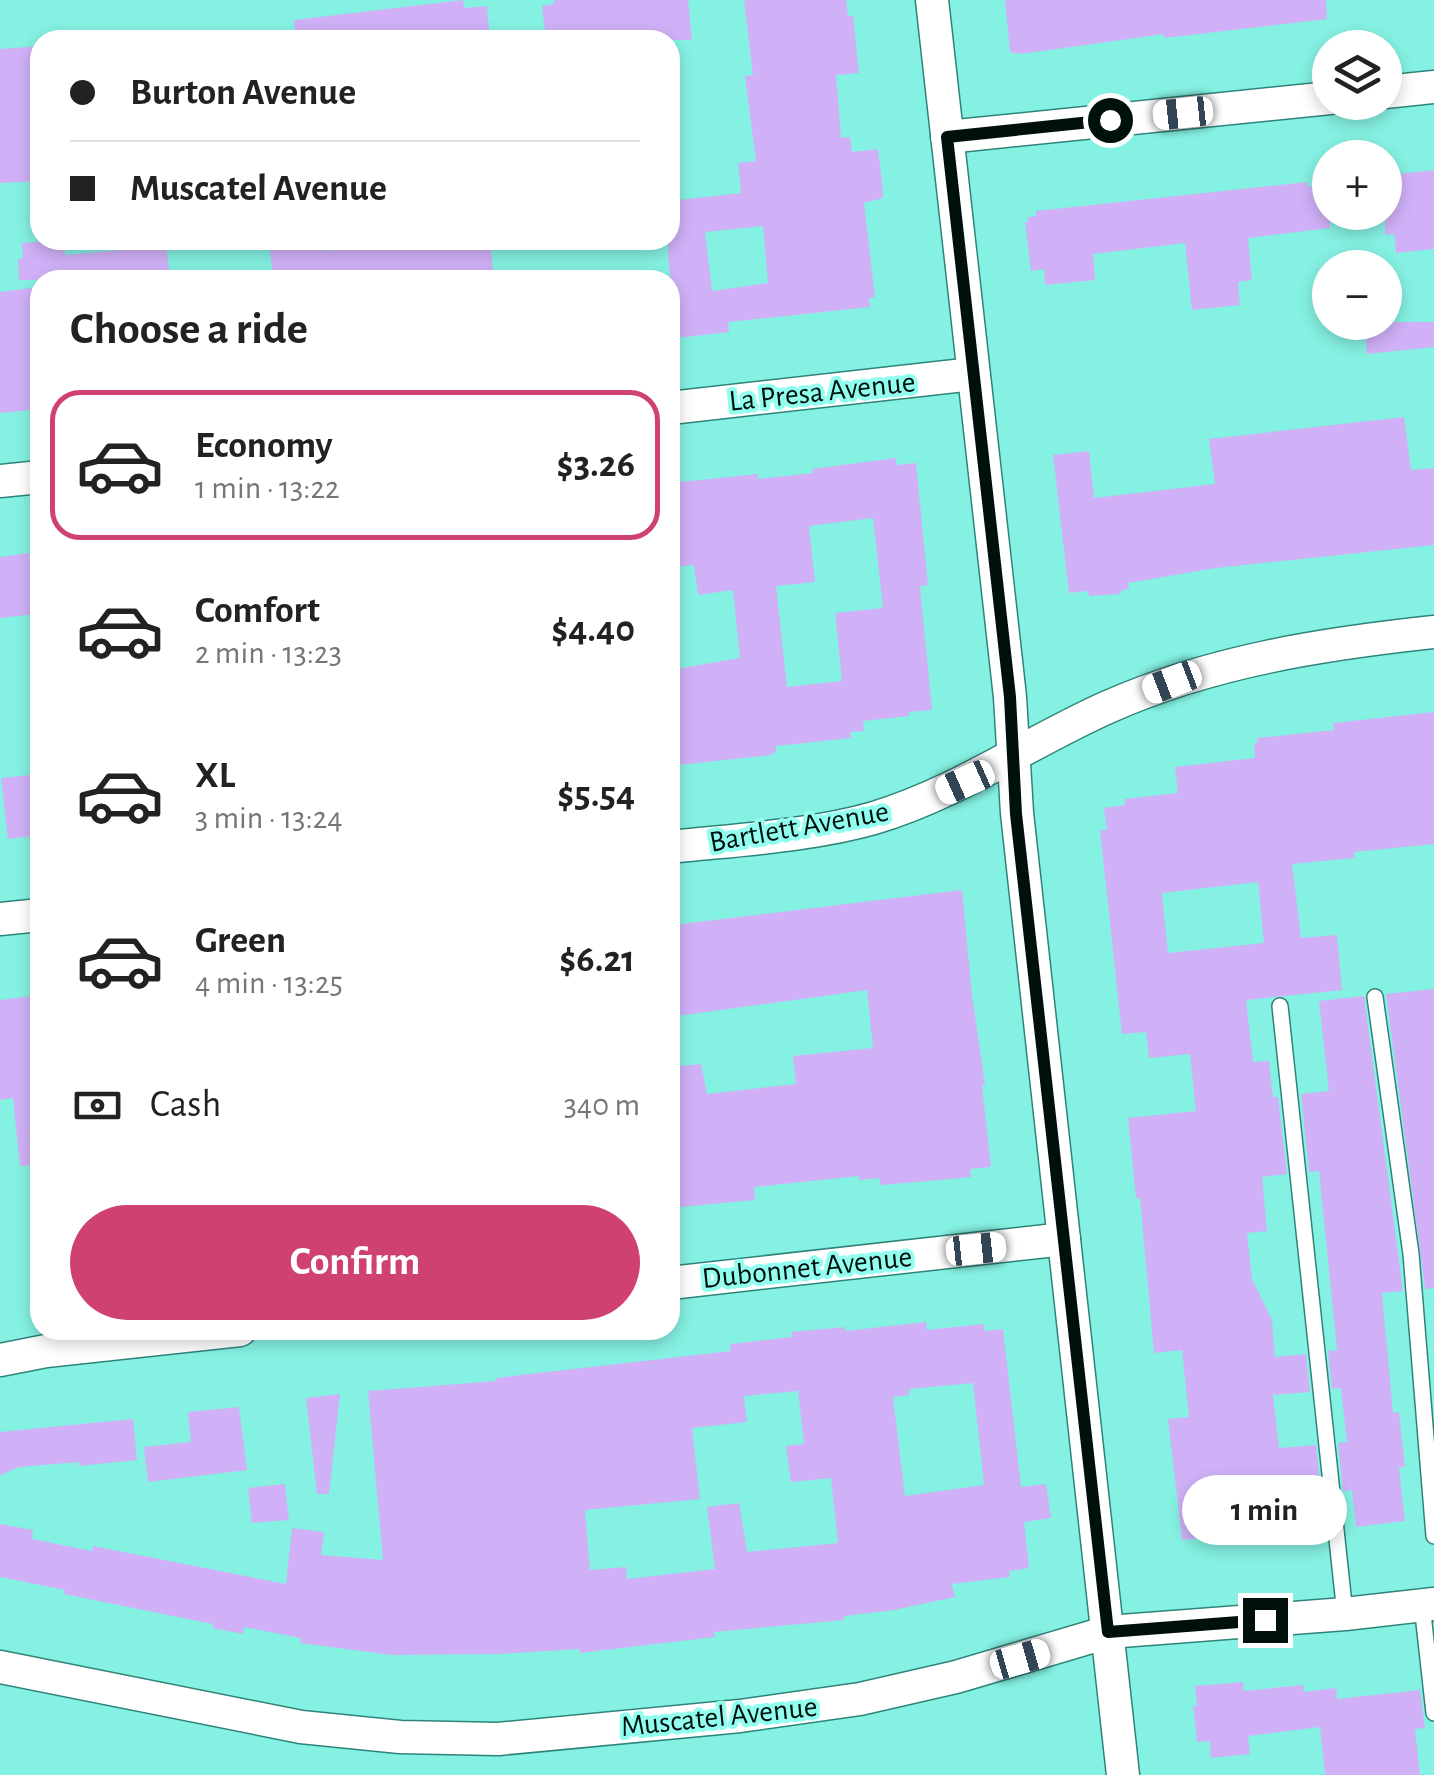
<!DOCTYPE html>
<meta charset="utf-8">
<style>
:root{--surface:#fff;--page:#f2f2f2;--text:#222;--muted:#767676;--line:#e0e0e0;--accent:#ce4170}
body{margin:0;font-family:"Alegreya Sans",sans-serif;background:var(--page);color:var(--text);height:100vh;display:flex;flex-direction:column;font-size:38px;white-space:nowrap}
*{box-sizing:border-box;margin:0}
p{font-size:32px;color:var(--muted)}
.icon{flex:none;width:55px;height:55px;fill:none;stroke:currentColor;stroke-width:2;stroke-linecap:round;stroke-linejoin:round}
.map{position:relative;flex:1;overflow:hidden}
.panel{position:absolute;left:30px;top:270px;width:650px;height:1070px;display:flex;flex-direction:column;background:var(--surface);border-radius:30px;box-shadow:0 5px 15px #0003}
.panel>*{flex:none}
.hud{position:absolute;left:30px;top:30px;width:650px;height:220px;border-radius:30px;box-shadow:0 5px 15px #0003;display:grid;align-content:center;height:220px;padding:0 40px;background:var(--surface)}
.buttons{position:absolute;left:1312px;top:30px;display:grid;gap:20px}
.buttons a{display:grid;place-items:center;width:90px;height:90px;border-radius:50%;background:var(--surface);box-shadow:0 5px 15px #0003;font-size:50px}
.end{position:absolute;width:45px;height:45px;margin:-22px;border:12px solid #00100d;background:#fff;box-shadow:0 0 0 5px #fff}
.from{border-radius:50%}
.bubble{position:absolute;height:70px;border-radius:35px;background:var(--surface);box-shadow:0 5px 15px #0003;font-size:32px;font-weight:700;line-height:70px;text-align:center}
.car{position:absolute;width:30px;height:60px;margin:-30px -15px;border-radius:12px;box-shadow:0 0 8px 2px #0007;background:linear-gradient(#fff 24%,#345 0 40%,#fff 0 76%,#345 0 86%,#fff 0)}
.hud b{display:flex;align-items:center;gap:35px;height:95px;font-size:38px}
.hud b+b{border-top:2px solid var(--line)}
.hud i{width:25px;height:25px;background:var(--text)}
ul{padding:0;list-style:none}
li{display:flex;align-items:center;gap:30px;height:150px;margin:0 20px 15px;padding:0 20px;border:5px solid transparent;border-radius:30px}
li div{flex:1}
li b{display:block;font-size:38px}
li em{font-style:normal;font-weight:700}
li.active{border-color:var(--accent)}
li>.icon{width:90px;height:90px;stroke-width:1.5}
h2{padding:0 40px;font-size:45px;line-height:120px}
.pay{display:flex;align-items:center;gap:25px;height:110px;padding:0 40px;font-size:38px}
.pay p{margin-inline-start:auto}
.button{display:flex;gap:20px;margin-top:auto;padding:20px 40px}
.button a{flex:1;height:115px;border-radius:60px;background:var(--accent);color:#fff;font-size:40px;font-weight:700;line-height:115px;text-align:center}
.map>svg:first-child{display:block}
</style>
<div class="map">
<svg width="1434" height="1775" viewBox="0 0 1434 1775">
<rect width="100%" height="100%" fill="#85f1e2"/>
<!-- building -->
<g fill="#d0b1f8" fill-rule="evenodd">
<path d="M463,0l1,8 23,-2 3,34h-195l-1,-20z"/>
<path d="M554,0h134l4,40h-146l-4,-34 12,-2z"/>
<path d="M744,0h102l2,16h5l6,57 -23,2 5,63 9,-1 2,15 26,-3 4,33 1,16 -19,5 11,94 -6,1 1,9 -142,15 1,10 -52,6 -9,-83 2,-54 71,-8 -3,-30 18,-2 -11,-85 8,-1zM763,226l5,57 -56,8 -7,-59z"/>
<path d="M1005,0h321l1,19 -163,19v-4l-143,20 -11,-2z"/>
<path d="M40,46v135l-40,2v-134z"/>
<path d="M1434,170v79l-38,4 -2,-19 -9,1v-48l5,-1 -1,-11z"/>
<path d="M1308,182v5l22,-2v43l-82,10 4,42 -14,2 2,23 -48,5 -7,-67 -92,11 2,26 -50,5 -1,-16 -13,2 -6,-49h3v-5l8,-1v-5z"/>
<path d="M64,240l1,15 55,-5 -1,-10h47l4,40h-151l-1,-21 5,-1 -1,-15z"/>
<path d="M269,240h58l1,11 88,-11h37v5l37,-4 4,39h-221z"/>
<path d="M40,287v122l-40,4v-121z"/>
<path d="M1364,322h70v25l-67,7z"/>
<path d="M1404,417l7,53 23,-2v77l-218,23 -88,15 1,6 -7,1 -2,4 -31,2 -1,-5 -19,2 -16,-138 36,-4 5,47 121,-14 -6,-45z"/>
<path d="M896,458v7l20,-2 12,122 -8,1 12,124 -23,2v4l-46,5 1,10 -14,1 1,6 -75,8v5l-5,4 -101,11v-96l70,-12 -7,-68 -35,5 -4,-30 -24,2v-84l88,-9v5l55,-6 -1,-4zM873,518l10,90 -48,5 7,68 -55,6 -11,-101 39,-4 -6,-56z"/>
<path d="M29,553l7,61 -36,4v-61z"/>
<path d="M1434,712v132l-80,8 1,6 -63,6 9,74 36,-3 5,55 -96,10 7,62 16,-1 4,36h5l9,77 -25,3 5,54 -20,2 5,46 20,41 3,37 31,-3 4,38 -37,3 6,53 37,-3 5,48 -92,7 4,35 -51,5 -14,-121 21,-2 -7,-67 -28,3 -14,-155h-4l-8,-80 68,-7 -6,-57 -41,4 -3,-26 -24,2 -22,-204h7l-3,-22 21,-3v-6l53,-6 -3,-26 80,-9 -1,-15h4l-1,-5 77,-8 -1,-7zM1258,882l6,61 -96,10 -6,-60z"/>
<path d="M40,774v61l-32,4 -7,-61z"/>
<path d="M962,890l10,105 13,90h-3l9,82 -21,2 1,8 -42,4 -49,4v-7l-21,2v-4l-105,11 1,13 -85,8v-141l31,-3 6,30 89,-10 -3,-28 80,-8 -6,-58 -197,27v-76h5l-2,-16z"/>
<path d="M1434,989v299l-9,1 -39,-295z"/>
<path d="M40,995v170l-20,1 -7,-68 -13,2v-100z"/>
<path d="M1364,996l39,295 -21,2 11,120 6,-1 6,55h-6l6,54 -49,6 -4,-37 -9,1 -5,-48 9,-1 -6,-54 -9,1 -4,-38 9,-1 -18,-179 -10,1 -8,-78 28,-3 -10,-90z"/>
<path d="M926,1322l1,8 57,-6v7l19,-2 18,158 25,-3 5,34 -27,4 5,46 -20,3 1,6 -58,7 3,13 -61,13 -50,6v4l-130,12 1,5 -135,16 -1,-4 -80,5 -107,1 -92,-12 1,-5 -57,-11 -1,7 -31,-6 1,-4 -149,-30 1,-4 -65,-13v-53l33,6 -1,9 60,12 1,-5 193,38 6,-56 32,4 -3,23 62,5 -15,-169 128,-10v-3l235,-27 -1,-7 62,-7 -1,-5 54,-5v4zM973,1383l11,102 -79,11 -12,-99 16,-2v-6zM798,1391l6,53 -18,2 5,36 40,-4 7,65 -91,9 -8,-49 -32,4 8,62 -88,10 -1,-12 -36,3 -5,-60 115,-11 -8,-71 55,-6 -3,-26z"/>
<path d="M340,1394l-11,100h-12l-11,-96z"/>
<path d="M239,1407l8,63 -99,12 -4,-35 47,-5 -3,-30z"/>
<path d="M133,1419l4,41 -58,6v-4l-60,5 -19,8v-43z"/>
<path d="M285,1484l4,36 -37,3 -4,-35z"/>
<path d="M1243,1682l1,9 59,-6 1,7 32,-4 1,11 83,-9 5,38 -10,1 5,46h-95l-5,-48 -72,9 2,18 -39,4 -1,-17 -13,1 -4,-36h4l-2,-20z"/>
</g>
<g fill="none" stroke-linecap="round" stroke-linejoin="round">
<defs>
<g id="service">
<path d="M1375,997l36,257 23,282"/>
<path d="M1280,1006l65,608"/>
<path d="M1422,1605l12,108"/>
</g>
<g id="minor">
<path d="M932,0l78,697 7,116 106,962"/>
<path d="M1385,92l49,-5"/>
<path d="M947,137l383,-39"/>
<path d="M670,408l303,-34"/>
<path d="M0,481l40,-4"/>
<path d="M670,847c64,-7 142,-11 204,-29 84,-25 155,-76 234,-111 104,-46 214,-63 326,-75"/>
<path d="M0,919l40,-4"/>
<path d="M670,1283l394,-44"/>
<path d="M0,1360l46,-9 194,-21"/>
<path d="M0,1667l301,60 99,10 98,2 242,-23 120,-17 96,-22 152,-45 237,-18 89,-10"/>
</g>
</defs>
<!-- service casing -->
<use href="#service" stroke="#2f847a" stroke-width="18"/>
<!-- minor casing -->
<use href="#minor" stroke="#2f847a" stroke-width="35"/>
<!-- service -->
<use href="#service" stroke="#fff" stroke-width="15"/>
<!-- minor -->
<use href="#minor" stroke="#fff" stroke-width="32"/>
</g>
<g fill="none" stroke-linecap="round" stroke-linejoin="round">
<!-- route -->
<path stroke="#00100d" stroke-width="12" d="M1110,120l-163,17 63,560 6,117 92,818 157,-12"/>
</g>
<g text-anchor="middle" stroke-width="8" stroke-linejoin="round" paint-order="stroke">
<!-- street labels -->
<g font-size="30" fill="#00100d" stroke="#92feef">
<text transform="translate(822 391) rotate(-6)" y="10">La Presa Avenue</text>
<text transform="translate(799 826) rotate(-10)" y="10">Bartlett Avenue</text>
<text transform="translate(807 1267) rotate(-6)" y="10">Dubonnet Avenue</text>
<text transform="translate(719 1716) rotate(-6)" y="10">Muscatel Avenue</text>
</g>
</g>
</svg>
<div class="buttons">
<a><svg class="icon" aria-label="layers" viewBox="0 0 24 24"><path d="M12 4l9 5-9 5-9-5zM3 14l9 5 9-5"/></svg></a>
<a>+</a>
<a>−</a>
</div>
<i class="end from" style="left:1110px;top:120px"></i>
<i class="end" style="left:1265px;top:1620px"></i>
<div class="bubble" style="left:1182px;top:1475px;width:165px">1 min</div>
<i class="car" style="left:1183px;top:113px;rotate:264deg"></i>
<i class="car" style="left:1172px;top:682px;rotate:249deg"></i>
<i class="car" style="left:965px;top:782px;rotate:246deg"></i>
<i class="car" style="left:976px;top:1249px;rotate:84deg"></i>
<i class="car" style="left:1020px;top:1659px;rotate:74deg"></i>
<div class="hud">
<b><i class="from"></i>Burton Avenue</b>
<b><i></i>Muscatel Avenue</b>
</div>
<section class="panel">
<h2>Choose a ride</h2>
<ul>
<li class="active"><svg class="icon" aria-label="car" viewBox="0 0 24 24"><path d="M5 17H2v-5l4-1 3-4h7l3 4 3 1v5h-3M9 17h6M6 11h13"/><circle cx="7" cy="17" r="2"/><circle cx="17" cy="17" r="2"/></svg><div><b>Economy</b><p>1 min · 13:22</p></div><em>$3.26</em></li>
<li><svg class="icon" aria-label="car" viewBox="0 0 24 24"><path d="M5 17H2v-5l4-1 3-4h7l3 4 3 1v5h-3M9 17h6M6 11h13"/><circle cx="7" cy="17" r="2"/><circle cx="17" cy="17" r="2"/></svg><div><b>Comfort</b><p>2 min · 13:23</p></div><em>$4.40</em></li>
<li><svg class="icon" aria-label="car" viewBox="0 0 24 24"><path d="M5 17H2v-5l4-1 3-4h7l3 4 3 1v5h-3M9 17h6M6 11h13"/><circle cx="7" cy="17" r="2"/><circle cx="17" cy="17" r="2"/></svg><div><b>XL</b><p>3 min · 13:24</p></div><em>$5.54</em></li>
<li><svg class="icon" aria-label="car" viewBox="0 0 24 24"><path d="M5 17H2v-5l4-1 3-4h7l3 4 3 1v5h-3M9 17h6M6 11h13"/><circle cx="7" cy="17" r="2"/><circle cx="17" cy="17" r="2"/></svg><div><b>Green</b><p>4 min · 13:25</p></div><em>$6.21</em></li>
</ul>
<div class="pay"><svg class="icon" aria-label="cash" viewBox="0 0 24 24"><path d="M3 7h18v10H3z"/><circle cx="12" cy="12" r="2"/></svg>Cash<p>340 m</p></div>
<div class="button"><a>Confirm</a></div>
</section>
</div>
